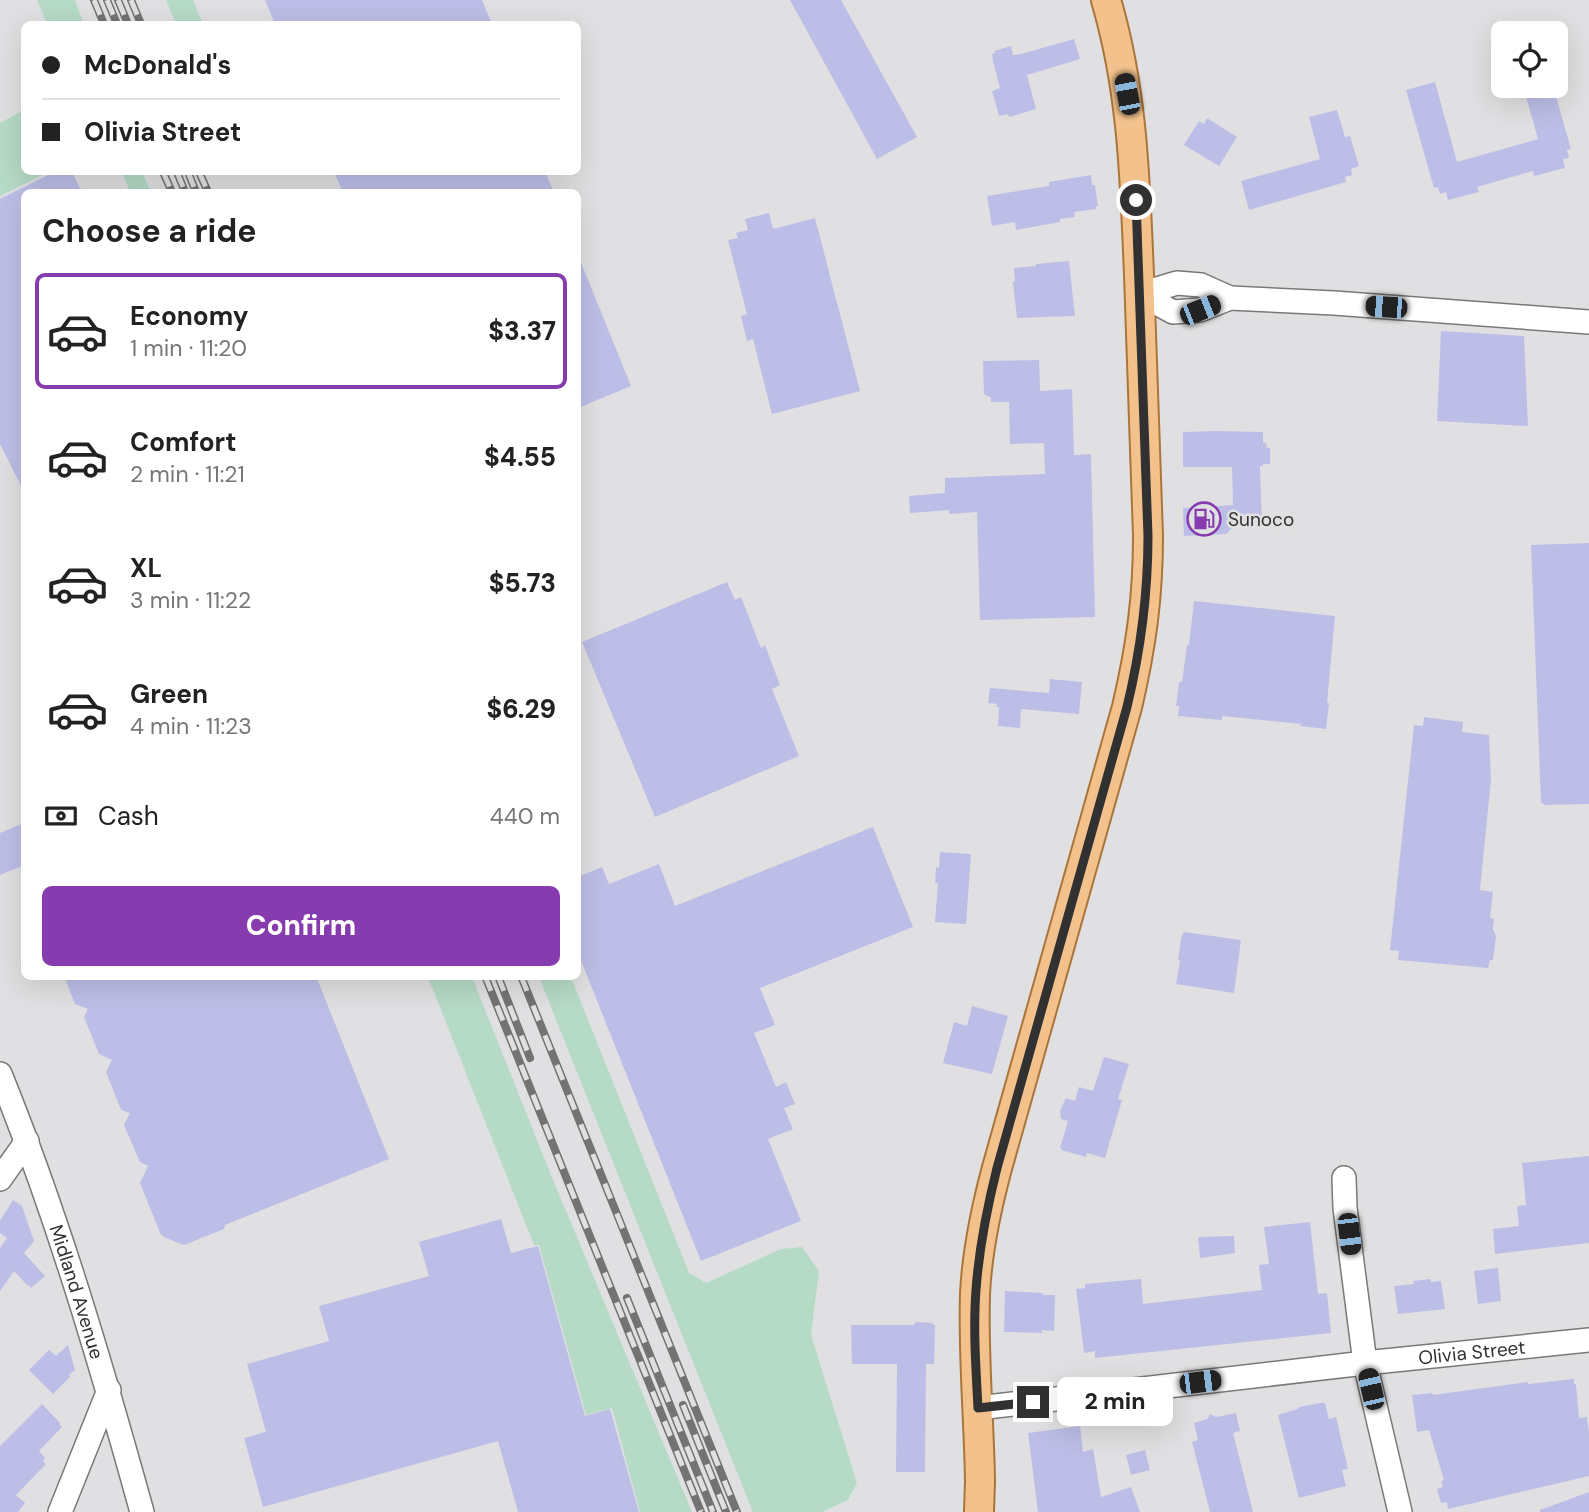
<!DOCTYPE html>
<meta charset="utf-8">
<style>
:root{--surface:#fff;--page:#f6f6f6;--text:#222;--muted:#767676;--line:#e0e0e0;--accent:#863cae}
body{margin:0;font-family:"DM Sans",sans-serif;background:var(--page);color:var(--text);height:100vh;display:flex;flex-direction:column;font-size:26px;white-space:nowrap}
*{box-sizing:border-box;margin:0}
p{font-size:23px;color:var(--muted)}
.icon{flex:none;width:38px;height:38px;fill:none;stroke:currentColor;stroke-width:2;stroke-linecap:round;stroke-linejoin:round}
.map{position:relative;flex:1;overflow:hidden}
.sheet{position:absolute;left:21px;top:189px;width:560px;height:791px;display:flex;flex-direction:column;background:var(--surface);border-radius:10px;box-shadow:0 7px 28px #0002}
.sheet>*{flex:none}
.top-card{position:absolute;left:21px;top:21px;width:560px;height:154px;border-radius:10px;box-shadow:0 7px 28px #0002;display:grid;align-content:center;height:154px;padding:0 21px;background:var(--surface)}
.buttons{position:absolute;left:1491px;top:21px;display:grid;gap:14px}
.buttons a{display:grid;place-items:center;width:77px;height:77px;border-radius:10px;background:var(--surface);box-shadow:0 7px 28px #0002;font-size:35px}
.end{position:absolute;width:32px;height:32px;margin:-16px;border:9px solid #313132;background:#fff;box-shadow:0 0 0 4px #fff}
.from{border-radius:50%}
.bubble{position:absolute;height:49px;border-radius:10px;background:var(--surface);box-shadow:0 7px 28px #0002;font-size:23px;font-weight:800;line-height:49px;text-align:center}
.car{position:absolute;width:21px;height:42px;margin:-21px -10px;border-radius:9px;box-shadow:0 0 5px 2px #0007;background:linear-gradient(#222 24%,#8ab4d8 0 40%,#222 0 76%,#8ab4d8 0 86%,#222 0)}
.top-card b{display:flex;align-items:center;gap:24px;height:66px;font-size:26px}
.top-card b+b{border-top:2px solid var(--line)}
.top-card i{width:18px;height:18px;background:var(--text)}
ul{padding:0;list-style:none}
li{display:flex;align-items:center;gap:21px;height:116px;margin:0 14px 10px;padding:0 7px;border:4px solid transparent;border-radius:10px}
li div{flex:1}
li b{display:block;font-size:26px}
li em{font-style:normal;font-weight:800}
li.active{border-color:var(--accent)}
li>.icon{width:63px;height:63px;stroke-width:1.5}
h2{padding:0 21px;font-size:32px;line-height:84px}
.pay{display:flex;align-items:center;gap:18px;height:77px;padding:0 21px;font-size:26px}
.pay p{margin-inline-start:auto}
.primary-button{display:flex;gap:14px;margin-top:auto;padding:14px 21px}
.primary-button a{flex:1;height:80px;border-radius:10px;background:var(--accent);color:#fff;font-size:28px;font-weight:800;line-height:80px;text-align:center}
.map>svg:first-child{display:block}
</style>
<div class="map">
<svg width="1589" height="1512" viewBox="0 0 1589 1512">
<rect width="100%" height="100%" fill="#e0e0e2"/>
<!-- green -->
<g fill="#b5dac6">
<path d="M37,0h38l9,24h-37z"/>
<path d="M166,0h27l10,24h-27z"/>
<path d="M24,110v62h24l-48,24v-73z"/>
<path d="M122,172h20l9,20h-21z"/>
<path d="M428,977h44l79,198 141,337h-52l-28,-104 -26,7 -47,-170h-5z"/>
<path d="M539,977h32l118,296 17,10 75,-34 21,-2 17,24 -8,64 46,148 -9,17 -26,12h-69z"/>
</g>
<!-- building -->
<g fill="#bdbee7">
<path d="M265,0h217l10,24h-217z"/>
<path d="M790,0h51l76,137 -40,22z"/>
<path d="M1074,39l6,20 -53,16 9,34 -27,8 -1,-3 -9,2 -7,-25 8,-3 -7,-27 -1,-7 3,-1 -1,-2 17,-5 2,9 8,-1z"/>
<path d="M1435,82l22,80 81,-23 -15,-53h30l18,63 -4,1 2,8 -6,1 2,9 -31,8 -1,-5 -56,16 2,5 -31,8 -2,-8 -6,2 -2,-7 -4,1 -28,-98z"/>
<path d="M1337,110l8,27 5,-1 9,30 -8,3 1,6 -7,2 1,5 -97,28 -8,-29 79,-22 -11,-42z"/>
<path d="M1207,118l30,19 -18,29 -35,-21 15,-24 5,3z"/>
<path d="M54,172h18l10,20h-58v300l-24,-48v-245z"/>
<path d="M334,172h211l9,20h-211z"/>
<path d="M1091,175l1,10h3l3,21h-2v3l-22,3 1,5 -15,2v3l-44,8 -1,-8 -23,4 -5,-30 62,-10v-4z"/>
<path d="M769,213l4,16 42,-11 45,173 -88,23 -19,-75 -6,2 -6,-25 6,-2 -19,-74 10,-2 -2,-5 12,-3 -3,-11z"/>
<path d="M578,255l53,131 -53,22z"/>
<path d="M1069,261l6,55 -58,2 -4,-36 2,-1 -1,-13 22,-2v-2z"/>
<path d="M1441,331l83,5 4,90 -91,-5z"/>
<path d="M1039,360l1,31 32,-2 2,66 17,-1 4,163 -115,3 -3,-108 -28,2v-4l-39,3 -1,-17 36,-3v-15l100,-4 -1,-31 -34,1 -1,-42h-18v-4l-7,-4 -1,-33z"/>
<path d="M1215,431l48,1v11h3l1,5h3v16h-7v2h-3l2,58 -27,1 -9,9 -42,2 -1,-28 50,-3 -1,-38h-49v-35z"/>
<path d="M1589,543v261l-45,1 -1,-2h-2l-10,-258z"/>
<path d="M727,582l8,18 6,-3 20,51 4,-3 15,40 -8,4 27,67 -144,61 -73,-175z"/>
<path d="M1194,601l141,15 -8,87h2l-3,26 -26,-3 1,-2 -79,-8v4l-44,-4 1,-10h-3l3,-24h3l5,-37h2z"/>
<path d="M1050,679l32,3 -3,32 -58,-5 -1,19 -22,-2 1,-19h-3l1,-3 -9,-1 2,-15 59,5z"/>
<path d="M1424,717l39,5 -1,10 27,3 2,45 -11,110 13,2 -3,26 4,1 -1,10 3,7 -3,24h-3l-2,8 -90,-8 1,-9 -9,-1 24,-225 9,1z"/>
<path d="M24,823v42l-24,10v-42z"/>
<path d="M873,827l40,100 -153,61 15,37 -21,8 22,54 10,-5 9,22 -11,4 9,21 -25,10 33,82 -100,40 -123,-308v-76l24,-10 7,17 50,-20 16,42z"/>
<path d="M940,852l31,2 -5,70 -31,-2 3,-39h-3l1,-16 3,1z"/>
<path d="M1184,932l57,8 -7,53 -58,-9 4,-23 -2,-2 3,-20z"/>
<path d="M64,976h252l73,183 -164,66 -1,4 -40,16 -18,-7 -5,-3 -21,-52 8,-17 -8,-4 -16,-37 6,-12 -9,-3 -15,-38 6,-12 -13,-6 -15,-37 4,-8 -13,-5z"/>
<path d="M972,1006l36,10 -16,58 -49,-11 11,-41 13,4z"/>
<path d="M1104,1057l25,7 -11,35 4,1 -17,58 -18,-5 -1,4 -25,-7 1,-2h-2l8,-27 -7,-2 -1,-8 3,-7 3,-6 9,3 4,-14 14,4z"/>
<path d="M1589,1156v87l-94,11 -2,-25 26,-3 -2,-20 9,-1 -4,-42z"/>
<path d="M13,1200l9,6 12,35 -10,12 21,23 -14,12 -2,-3 -1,1 -14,-15 -14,20v-43l7,-10 -7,-5v-12z"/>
<path d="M501,1219l10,34 27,-7 47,170 25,-7 29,103h-121l-20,-71 -235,66 -19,-69 22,-6 -19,-68 82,-23 -10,-35 110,-30 -10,-34z"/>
<path d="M1310,1222l8,72 9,-1 4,40 -236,25v-7l-11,2 -8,-64 9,-1v-4l56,-5 2,25 119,-14 -3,-25 10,-1 -5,-37z"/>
<path d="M1234,1236l1,17 -35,5 -2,-21z"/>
<path d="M1498,1268l3,33 -23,3 -4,-33z"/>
<path d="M1430,1279l1,3 10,-1 4,28 -47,5 -4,-28 20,-2 -1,-3z"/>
<path d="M1005,1291l38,2v2h12l-1,36 -12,-1v3l-38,-1z"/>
<path d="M916,1322l17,1v2h2l-1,39h-8l-1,108h-29l1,-108h-45l-1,-39h62z"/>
<path d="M68,1345l7,25 -6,5 1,2 -17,17 -24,-24 20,-20 7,6z"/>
<path d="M1574,1379v5h2l3,34 8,-1 2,16v43l-141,33 -1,-7 -6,1 -4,-14 6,-2 -2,-6 3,-1 -15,-50 -12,2 -5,-37 20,-2 1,2 95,-13v2z"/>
<path d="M1320,1403h5l4,16 7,-2 12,52 -6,1 4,16 -47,12 -21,-83 19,-6 2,-2z"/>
<path d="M42,1404l18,19 -1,1 3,3 -23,24 6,7 -2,3 3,3 -30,31 9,8 -7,9h-18v-66z"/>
<path d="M1236,1413l4,18 -7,2 20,79h-43l-18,-70 6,-2 -4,-17 13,-4 3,-5 6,3z"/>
<path d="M1080,1426l3,26 10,-3 8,48 30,-10 9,25h-102l-10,-79z"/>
<path d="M1145,1450l5,20 -19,5 -5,-20z"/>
<path d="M1589,1492v20h-49v-2z"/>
</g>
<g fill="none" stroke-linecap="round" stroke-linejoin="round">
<defs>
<g id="minor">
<path d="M1177,283l24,2 29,13 -30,12 -27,2 -33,-18z"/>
<path d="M1230,298l104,5 255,19"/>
<path id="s1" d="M0,1074c58,143 101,290 142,438"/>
<path d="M1344,1178l1,30 20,155 35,149"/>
<path d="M0,1179l27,-38"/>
<path id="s2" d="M978,1408l387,-45 224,-23"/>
<path d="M60,1512l49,-122"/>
</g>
<path id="major" d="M979,1512l1,-31c-1,-62 -7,-125 -5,-187 2,-42 11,-85 22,-126l130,-461c14,-60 21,-109 21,-171 -3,-87 -6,-174 -9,-261 -4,-95 -6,-183 -33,-275"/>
</defs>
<!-- minor casing -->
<use href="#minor" stroke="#79797a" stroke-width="26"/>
<!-- major casing -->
<use href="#major" stroke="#aa753a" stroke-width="32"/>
<!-- minor -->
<use href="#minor" stroke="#fff" stroke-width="23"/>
<!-- major -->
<use href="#major" stroke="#f3c28c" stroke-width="28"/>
<defs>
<g id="rail">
<path d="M94,0l10,24"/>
<path d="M107,0l10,24"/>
<path d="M118,0l10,24"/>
<path d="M131,0l10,24"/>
<path d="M163,172l9,20"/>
<path d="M177,172l8,20"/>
<path d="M188,172l8,20"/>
<path d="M199,172l9,20"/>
<path d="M485,976l216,536"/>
<path d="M498,976l32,82"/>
<path d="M521,976l216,536"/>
<path d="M627,1298l86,214"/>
<path d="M683,1405l43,107"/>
</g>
</defs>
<!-- rail casing -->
<use href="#rail" stroke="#737374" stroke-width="8"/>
<!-- rail -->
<use href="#rail" stroke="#e0e0e2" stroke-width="5" stroke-dasharray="16" stroke-linecap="butt"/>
</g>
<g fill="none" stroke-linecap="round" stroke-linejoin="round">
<!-- route -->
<path stroke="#313132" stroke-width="9" d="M1033,1402l-55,6c-2,-39 -5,-79 -2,-118 3,-42 11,-82 21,-122l130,-461c14,-58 21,-111 21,-171l-12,-336"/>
</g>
<!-- icons -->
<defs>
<symbol id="fuel-ring" viewBox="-11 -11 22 22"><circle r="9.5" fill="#e0e0e2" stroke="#863cae" stroke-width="1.5"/><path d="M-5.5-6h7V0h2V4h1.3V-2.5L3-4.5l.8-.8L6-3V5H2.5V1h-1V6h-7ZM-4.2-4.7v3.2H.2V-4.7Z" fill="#863cae"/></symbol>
</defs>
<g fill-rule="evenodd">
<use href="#fuel-ring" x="1185" y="500" width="38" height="38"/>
</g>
<g text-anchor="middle" stroke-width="5" stroke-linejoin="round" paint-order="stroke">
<!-- poi labels -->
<g font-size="19" fill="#313132" stroke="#e0e0e2" text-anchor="start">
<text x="1228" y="526">Sunoco</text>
</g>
<!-- street labels -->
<g font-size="19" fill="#313132" stroke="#e0e0e2">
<text dy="7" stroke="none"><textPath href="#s1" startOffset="231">Midland Avenue</textPath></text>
<text dy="7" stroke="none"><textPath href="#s2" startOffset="497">Olivia Street</textPath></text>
</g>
</g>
</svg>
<div class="buttons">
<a><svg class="icon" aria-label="locate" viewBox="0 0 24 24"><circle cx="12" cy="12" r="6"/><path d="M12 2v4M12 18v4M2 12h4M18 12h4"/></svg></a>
</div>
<i class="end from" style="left:1136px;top:200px"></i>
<i class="end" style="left:1033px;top:1402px"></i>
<div class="bubble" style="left:1057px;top:1377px;width:116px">2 min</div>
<i class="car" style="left:1127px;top:94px;rotate:349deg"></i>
<i class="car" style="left:1386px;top:307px;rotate:274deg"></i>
<i class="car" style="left:1200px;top:310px;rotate:68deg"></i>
<i class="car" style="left:1349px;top:1234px;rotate:173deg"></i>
<i class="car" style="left:1200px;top:1382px;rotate:83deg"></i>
<i class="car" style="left:1371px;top:1389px;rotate:347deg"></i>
<div class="top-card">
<b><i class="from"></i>McDonald's</b>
<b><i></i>Olivia Street</b>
</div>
<section class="sheet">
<h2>Choose a ride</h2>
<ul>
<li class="active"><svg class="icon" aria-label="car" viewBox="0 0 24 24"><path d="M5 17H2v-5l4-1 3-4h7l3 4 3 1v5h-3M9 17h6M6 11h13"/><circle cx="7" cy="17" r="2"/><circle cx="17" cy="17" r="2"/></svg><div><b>Economy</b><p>1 min · 11:20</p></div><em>$3.37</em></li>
<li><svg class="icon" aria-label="car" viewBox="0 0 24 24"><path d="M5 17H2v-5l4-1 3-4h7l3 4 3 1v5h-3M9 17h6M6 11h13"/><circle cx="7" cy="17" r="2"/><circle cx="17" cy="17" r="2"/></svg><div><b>Comfort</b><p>2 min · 11:21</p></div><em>$4.55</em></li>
<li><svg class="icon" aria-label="car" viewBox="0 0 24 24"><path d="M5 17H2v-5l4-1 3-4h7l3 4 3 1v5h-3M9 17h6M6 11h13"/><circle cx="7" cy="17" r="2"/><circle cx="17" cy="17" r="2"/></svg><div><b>XL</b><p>3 min · 11:22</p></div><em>$5.73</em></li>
<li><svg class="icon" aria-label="car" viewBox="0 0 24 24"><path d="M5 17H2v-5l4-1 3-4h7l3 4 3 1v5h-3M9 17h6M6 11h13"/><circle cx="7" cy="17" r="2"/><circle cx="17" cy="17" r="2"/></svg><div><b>Green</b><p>4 min · 11:23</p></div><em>$6.29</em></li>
</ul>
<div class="pay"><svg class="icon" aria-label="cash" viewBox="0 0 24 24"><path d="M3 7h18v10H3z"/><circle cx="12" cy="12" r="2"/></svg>Cash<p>440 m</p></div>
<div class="primary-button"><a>Confirm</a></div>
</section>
</div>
